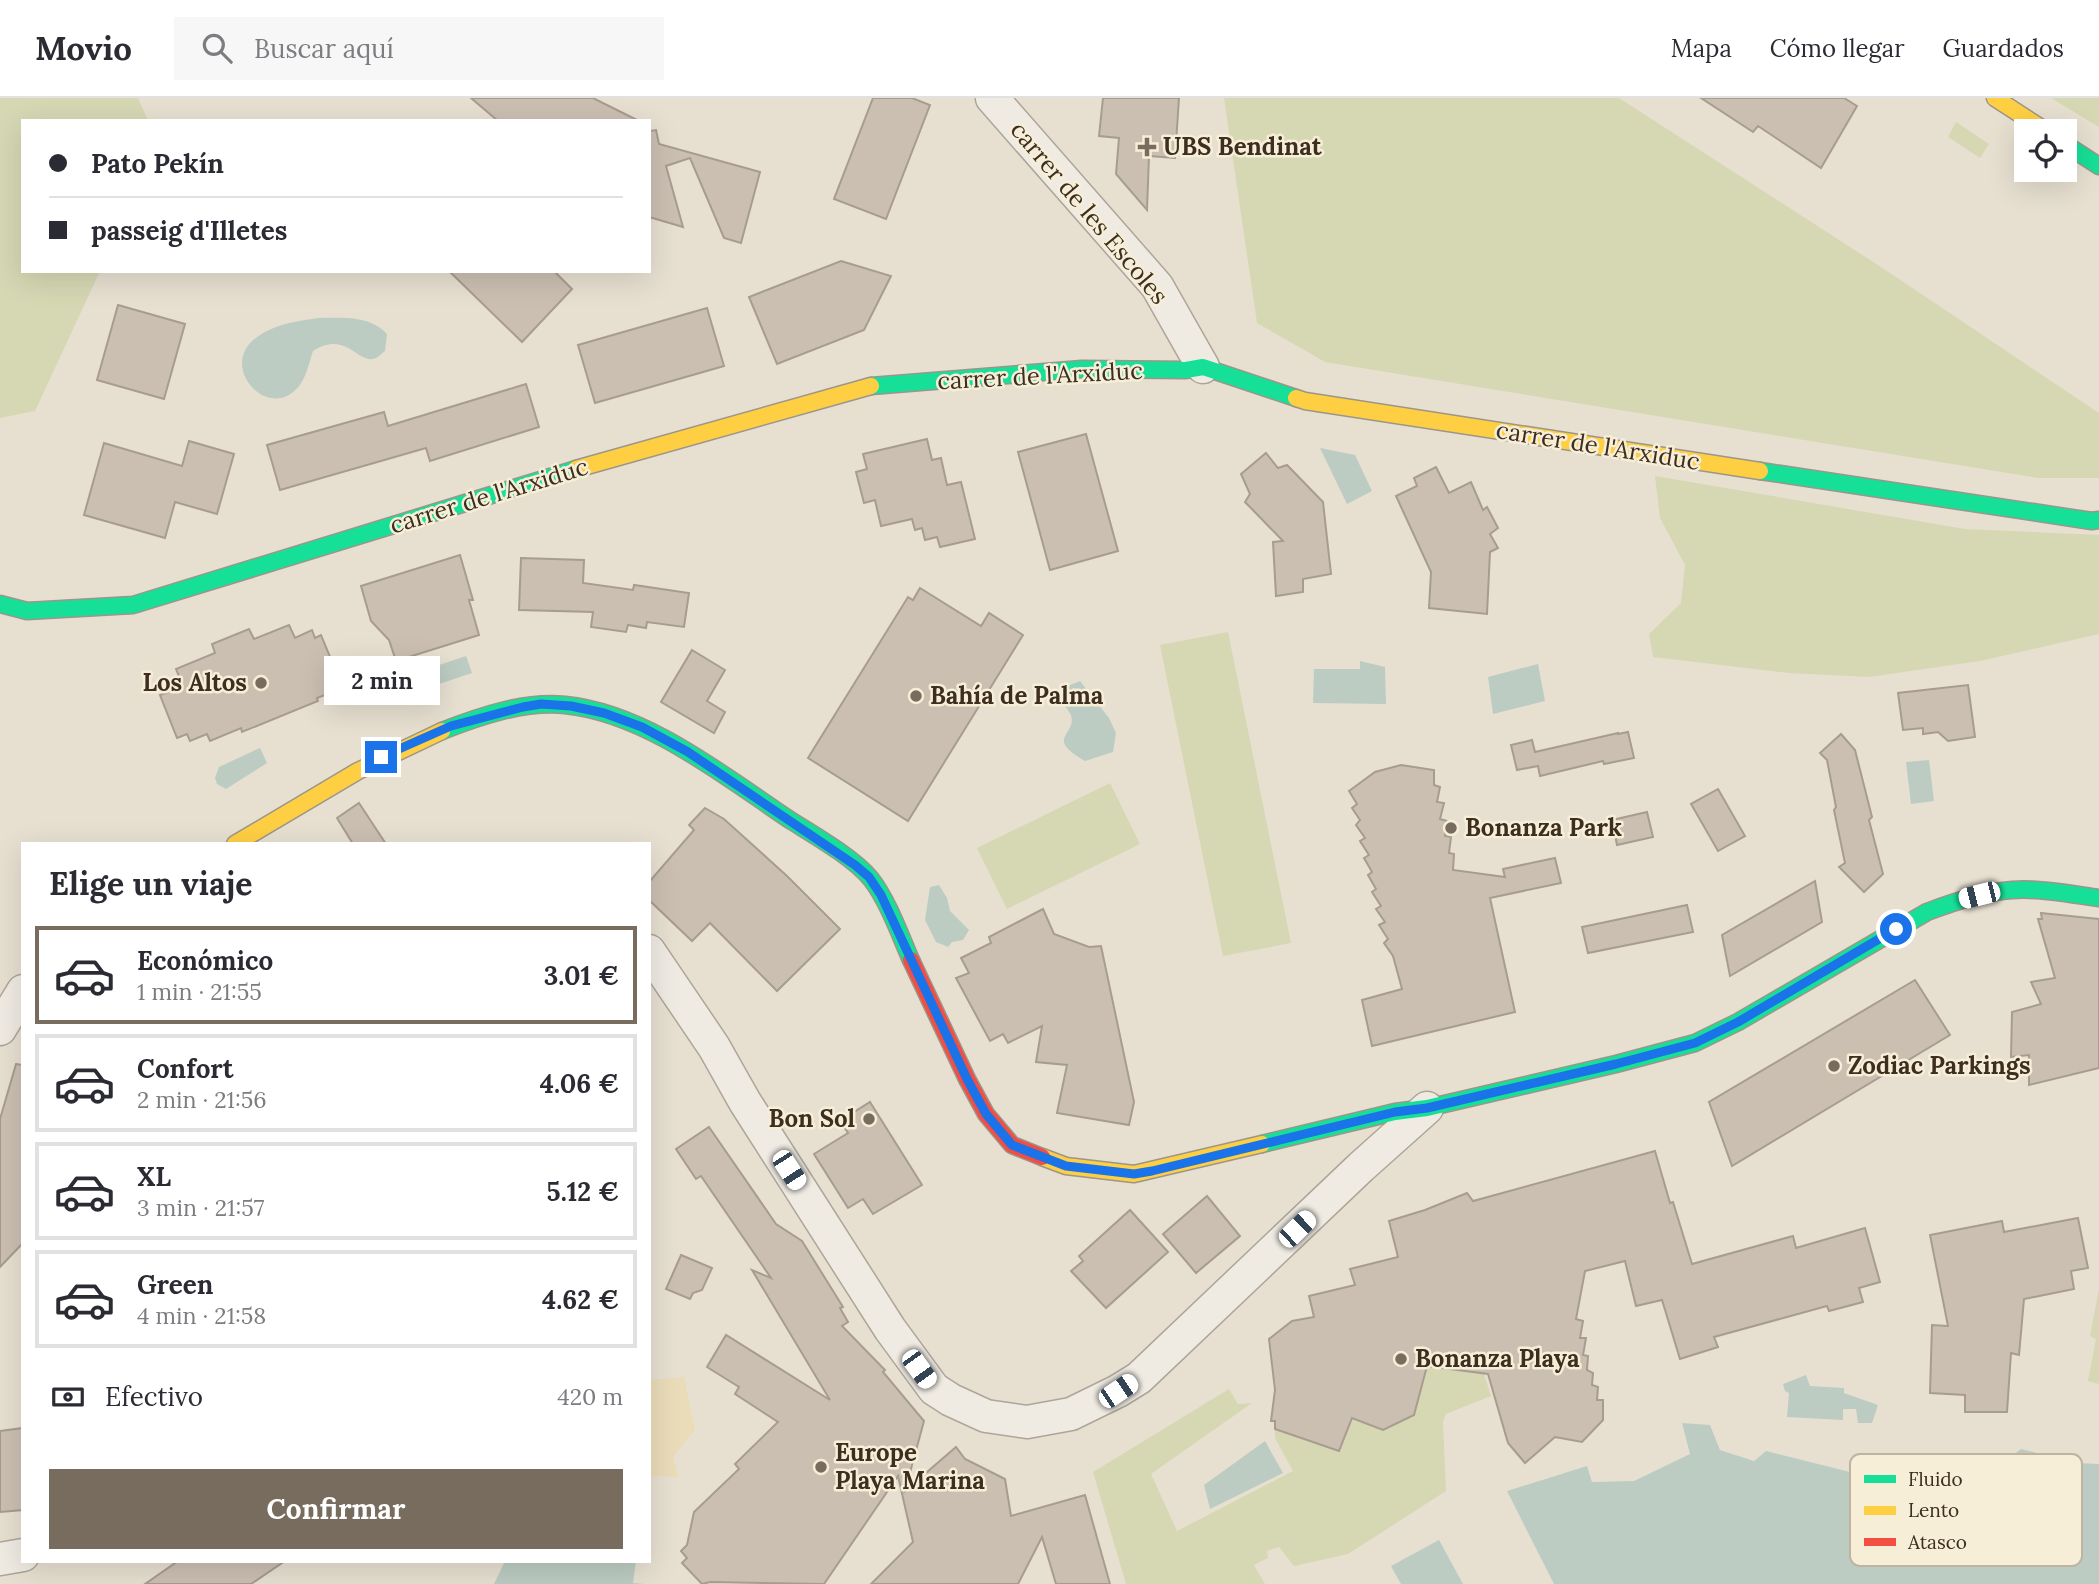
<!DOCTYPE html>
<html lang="es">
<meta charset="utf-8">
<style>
:root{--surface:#fff;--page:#f7f7f7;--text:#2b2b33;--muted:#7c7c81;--line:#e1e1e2;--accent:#786c5e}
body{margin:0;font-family:Lora,serif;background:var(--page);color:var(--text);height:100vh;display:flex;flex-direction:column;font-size:26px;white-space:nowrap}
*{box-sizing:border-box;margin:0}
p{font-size:23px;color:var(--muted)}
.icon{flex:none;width:38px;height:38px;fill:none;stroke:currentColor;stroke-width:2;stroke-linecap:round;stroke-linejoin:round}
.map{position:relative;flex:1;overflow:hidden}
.sheet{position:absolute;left:21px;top:744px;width:630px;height:721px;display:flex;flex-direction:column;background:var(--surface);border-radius:0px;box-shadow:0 7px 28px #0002}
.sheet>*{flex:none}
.hud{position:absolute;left:21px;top:21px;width:630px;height:154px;border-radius:0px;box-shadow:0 7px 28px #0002;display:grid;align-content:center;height:154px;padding:0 28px;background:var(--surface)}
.fabs{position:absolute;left:2014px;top:21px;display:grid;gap:14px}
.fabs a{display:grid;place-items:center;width:63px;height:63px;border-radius:0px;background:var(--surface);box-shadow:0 7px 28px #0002;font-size:35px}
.end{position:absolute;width:32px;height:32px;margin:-16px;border:9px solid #1a73e8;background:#fff;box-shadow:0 0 0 4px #fff}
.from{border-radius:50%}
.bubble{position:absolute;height:49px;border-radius:0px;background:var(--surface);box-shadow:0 7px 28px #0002;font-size:23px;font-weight:800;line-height:49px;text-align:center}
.car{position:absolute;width:21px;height:42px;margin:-21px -10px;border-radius:9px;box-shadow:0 0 5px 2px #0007;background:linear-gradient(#fff 24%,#345 0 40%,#fff 0 76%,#345 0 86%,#fff 0)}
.hud b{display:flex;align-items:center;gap:24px;height:66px;font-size:26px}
.hud b+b{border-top:2px solid var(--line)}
.hud i{width:18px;height:18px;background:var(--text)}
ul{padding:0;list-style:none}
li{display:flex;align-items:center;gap:21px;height:98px;margin:0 14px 10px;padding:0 14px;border:4px solid var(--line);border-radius:0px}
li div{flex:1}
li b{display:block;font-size:26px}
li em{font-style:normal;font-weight:800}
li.current{border-color:var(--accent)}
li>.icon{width:63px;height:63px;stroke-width:1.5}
h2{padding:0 28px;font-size:32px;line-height:84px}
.pay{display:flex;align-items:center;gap:18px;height:77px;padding:0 28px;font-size:26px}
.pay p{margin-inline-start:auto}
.action{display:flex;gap:14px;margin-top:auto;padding:14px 28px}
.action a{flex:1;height:80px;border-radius:0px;background:var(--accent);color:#fff;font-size:28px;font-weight:800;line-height:80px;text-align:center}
header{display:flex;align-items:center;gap:42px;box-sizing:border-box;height:98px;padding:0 35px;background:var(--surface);border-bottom:2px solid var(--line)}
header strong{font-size:33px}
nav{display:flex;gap:38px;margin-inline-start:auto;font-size:24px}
.search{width:490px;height:63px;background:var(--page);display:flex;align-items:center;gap:18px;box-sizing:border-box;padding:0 24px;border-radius:0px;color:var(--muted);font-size:26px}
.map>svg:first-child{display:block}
</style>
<header>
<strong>Movio</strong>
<div class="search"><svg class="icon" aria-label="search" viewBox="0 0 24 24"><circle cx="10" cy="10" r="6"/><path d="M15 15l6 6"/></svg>Buscar aquí</div>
<nav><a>Mapa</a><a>Cómo llegar</a><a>Guardados</a></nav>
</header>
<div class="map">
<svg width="2099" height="1486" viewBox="0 0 2099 1486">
<rect width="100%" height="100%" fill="#e7e0d1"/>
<!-- green -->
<g fill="#d6d7b3">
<path d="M0,0h138l10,23h-125v150h77l-65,140 -35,7z"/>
<path d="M1224,0h395l262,169 218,146v65h-61l-713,-116 -68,-39z"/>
<path d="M2051,0h48v29z"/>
<path d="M1956,24l33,22 -9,14 -32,-21z"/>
<path d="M1655,378l310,53 134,6v99l-119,27 -111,16 -80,-4 -136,-16 -4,-23 32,-31 4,-38 -25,-47z"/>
<path d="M1228,534l63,311 -68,13 -63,-311z"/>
<path d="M1110,685l30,61 -133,65 -30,-61z"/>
<path d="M2099,1191v95l-11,-3 8,-42 -6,-3z"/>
<path d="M1427,1268l57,8 7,22 -45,18 -3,8 3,69 -98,63 -54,12 -15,-19 -12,4 1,7 -14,7 11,19h-139l-33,-112 136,-83 9,15 14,-1 -101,71 26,57 116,-60 -18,-33v-9l64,22 13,-33 31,12 31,-15z"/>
</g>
<!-- sand -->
<path fill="#eadcb9" d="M684,1279l11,53 -22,27 5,20 -29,-1v-96z"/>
<!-- water -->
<g fill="#bcccc2">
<path d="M318,220c25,0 51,-3 69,16l-2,17c-3,2 -5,5 -9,7 -18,8 -29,-29 -63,-7 -4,11 -6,25 -14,35 -30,38 -83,-20 -42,-49 18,-13 40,-16 61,-19z"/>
<path d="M1320,350l35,7 17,36 -25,13z"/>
<path d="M466,558l6,17 -36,12 -6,-17z"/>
<path d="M1360,563l25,6 1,37 -73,-1 1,-34h46z"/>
<path d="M1538,566l7,37 -52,13 -5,-37z"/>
<path d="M1080,583l29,37 7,15 -3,19 -28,9c-41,-24 -8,-25 -14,-46 -2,-4 -7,-10 -10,-14l9,-16z"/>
<path d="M260,650l7,15 -41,26 -9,-5 -2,-6 4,-11z"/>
<path d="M1929,662l5,41 -23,3 -5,-42z"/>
<path d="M939,787l8,13 3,13 19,19 -6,10 -11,2 -4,5 -12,-5 -11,-22 5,-33z"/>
<path d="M1806,1277l4,11 34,2v5l34,12 -6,18h-14l-2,-14h-13v11l-56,-3 2,-24 -4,-2 -2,-7z"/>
<path d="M1682,1325l28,2 10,25 34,11 12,-10 88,22h86l22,-18 19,-2 12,17 28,-21 57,14 21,1v120h-545l-47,-93 80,-25 5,16 42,-1 56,-27z"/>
<path d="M1265,1343l18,32 -73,36 -6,-24z"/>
<path d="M1439,1442l24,44h-62l-10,-18z"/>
<path d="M505,1463h131l-3,22 12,1h-151z"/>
</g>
<!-- building -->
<g fill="#cbbfb2" stroke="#a89c90" stroke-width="2">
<path d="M471,0h122l46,23h-141z"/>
<path d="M873,0h39l18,7 -44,114 -52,-20z"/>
<path d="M1103,0h76l-4,60 -26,-2 -2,54 -31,-36 3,-36 -20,-2z"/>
<path d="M1701,0h143l13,8 -36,62 -63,-42 -5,6z"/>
<path d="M656,32l3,14 101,28 -19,71 -17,-5 -34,-80 -24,8 17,61 -34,-10v-86z"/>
<path d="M841,163l50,15 -27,54 -87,34 -28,-67z"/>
<path d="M449,173h105l18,18 -50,53z"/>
<path d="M118,207l67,19 -21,75 -67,-19z"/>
<path d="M707,210l17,58 -129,37 -17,-58z"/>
<path d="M526,286l13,43 -109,34 -4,-13 -146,42 -13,-45 117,-33 4,14z"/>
<path d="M1086,336l32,117 -68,19 -32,-118z"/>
<path d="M927,341l5,21 9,-2 6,27 14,-3 14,57 -35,8 -3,-10 -12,3 -3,-12 -7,2 -3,-11 -31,7 -6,-26 -11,3 -8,-31 11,-3 -4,-15z"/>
<path d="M189,343l45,13 -17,60 -42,-12 -10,36 -81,-23 20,-72 78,23z"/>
<path d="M1266,355l12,15 9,-3 36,37 8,72 -28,5v13l-27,4 -3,-54 10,-1 -38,-39 5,-8 -9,-20z"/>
<path d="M1436,369l13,26 22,-11 12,28 4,-3 11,21 -8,6 8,14 -8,4 -3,62 -58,-6 2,-36 -35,-76 21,-10 -3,-8z"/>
<path d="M460,457l13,45h-4l10,35 -83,26 -7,-21 -18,-19 -10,-35z"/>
<path d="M521,460l63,2 -1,23 50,7 1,-5 55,8 -5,34 -37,-5 -1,6 -18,-3 -2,7 -35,-5 2,-15 -74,-2z"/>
<path d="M920,490l61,38 8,-13 34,22 -115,186 -100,-63 100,-161 5,3z"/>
<path d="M289,527l6,13 17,-8 3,8 6,-3 22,53 -26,10 1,3 -76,31 -1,-4 -31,13 -3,-7 -17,7 -3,-7 -10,4 -17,-43 6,-2 -3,-7 17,-7 -4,-10 39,-16 -3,-9 37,-15 5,10z"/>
<path d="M692,552l33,20 -18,31 18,11 -11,21 -53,-31z"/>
<path d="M1968,587l7,52 -27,4 -10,-9 -15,2v-6l-20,2 -5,-37z"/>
<path d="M1628,634l6,26 -30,6 -1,-3 -63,15 -2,-10 -21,4 -6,-25 21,-5 3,12 83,-19v1z"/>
<path d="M1841,636l14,16 17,67 -3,3 14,54 -19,18 -25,-25 6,-4 -11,-53 2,-3 -9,-47 -7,-7z"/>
<path d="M1401,667l33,5v15l6,2 -3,15 7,1 -4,16 7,2 -2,15 6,1 -2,16 5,1 -1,16 52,7 -2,-8 52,-11 6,25 -71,15 25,114 -143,34 -10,-46 40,-11 -9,-33 -9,-13 4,-4 -9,-14 6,-3 -9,-13 5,-3 -9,-14 4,-3 -8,-14 4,-3 -8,-14 5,-3 -9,-14 5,-3 -9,-13 4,-5 -8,-12 5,-4 -8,-13 26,-19z"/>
<path d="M1718,691l27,47 -27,15 -27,-47z"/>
<path d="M359,705l27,41h-33l-16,-26z"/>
<path d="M705,710l19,11 63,57 53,53 -63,62 -67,-68 -18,18 -43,-41v-18l45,-52 -5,-5z"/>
<path d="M1647,714l6,25 -36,8 -5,-25z"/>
<path d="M1815,783l7,41 -92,54 -8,-41z"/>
<path d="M1687,807l6,27 -105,21 -6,-26z"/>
<path d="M1043,811l11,25 35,13 12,-1 33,156 -5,23 -72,-12 10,-48 -31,-3 6,-36 -34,17 -5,-9 -13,7 -34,-63 13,-5 -8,-15 30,-15 -2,-6z"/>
<path d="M2041,815l58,6v149l-70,17v-30l-18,2 1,-45 29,-8 -10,-22 24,-4 -17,-59h4z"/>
<path d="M1915,882l35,55 -218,131 -23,-64z"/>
<path d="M16,966l7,1v178l-23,24v-148z"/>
<path d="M870,1004l52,83 -49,29 -10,-15 -15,9 -34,-54 34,-21 -8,-12z"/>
<path d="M709,1029l67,97 26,17 41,66 -3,1 8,14 -6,4 43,44 -2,2 41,49 -19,70 51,-44 9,12 40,20 6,37 74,-21 25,89h-54l-14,-47 -24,47h-147l42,-42 -15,-66 -74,108 -114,-2 -8,2 -20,-21 5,-5 -6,-7 6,-6 7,-33 45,-43 -4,-5 43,-42 -43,-28 4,-7 -32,-20 19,-32 104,65 -78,-130 19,8 -70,-102 -5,3 -20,-30z"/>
<path d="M1655,1053l15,52 3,-1 19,62 101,-28 3,12 69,-20 15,54 -21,6 4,14 -34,9 -2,-5 -113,31 4,10 -38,12 -18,-59 -26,6 -11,-45 -40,10 -9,48 7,2 -3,17h6l-3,17 5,1 -1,14 6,3 -1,12 6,2 -1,13h6v20l-21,22 -27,-5 -30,26 -17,-20 -20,-69 -61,-8 -13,49 -31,15 -31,-12 -13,33 -64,-22v-8h-4l4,-31 -6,-51 23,-18 22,-4 -5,-21 46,-11 -5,-16 48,-12 -9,-36 36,-11 42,-17 6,8z"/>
<path d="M1207,1098l33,40 -44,37 -33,-39z"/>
<path d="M1130,1112l38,42 -62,56 -35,-37 12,-10 -4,-5z"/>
<path d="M2078,1120l10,50 -17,3 3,18 -50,10 -5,56 -8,-2 -4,59h-42v-17l-35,-2 2,-68 16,1 -18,-91 72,-14 2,11z"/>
<path d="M681,1157l31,13 -10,22 -9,3 -3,6 -24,-10z"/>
<path d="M23,1330v82l-23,2v-81z"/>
<path d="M178,1463h107l-34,23h-106z"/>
</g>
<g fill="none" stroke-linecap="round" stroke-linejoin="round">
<defs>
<g id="street">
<path d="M992,0l165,188 46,81"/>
<path d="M649,853l65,96 31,55 145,227 44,60 17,11 35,16 41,6 44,-8 47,-23 21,-13 222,-211 66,-59"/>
<path d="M0,931l23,-38"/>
<path d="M0,1461l23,-4"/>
</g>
<g id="fast">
<path d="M2065,46l34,22"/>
<path d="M871,288l211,-17 104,1 17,-3 93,31"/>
<path d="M1760,373l332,50 7,-1"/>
<path d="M0,506l27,7 106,-6 443,-136"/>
<path d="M442,633c38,-15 82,-30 123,-26 81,8 159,71 225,115 24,15 64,38 81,59 17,22 29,56 40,81"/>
<path d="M1262,1046l133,-32 32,-4 189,-44 79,-21 43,-21 189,-110c26,-10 56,-20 85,-22 28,-2 59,4 87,8"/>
</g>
<g id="slow">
<path d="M1995,0l51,33"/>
<path d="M1296,300l9,3 455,70"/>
<path d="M576,371l295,-83"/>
<path d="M235,746l123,-73 84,-40"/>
<path d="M1042,1059l24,9 68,8 128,-30"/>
</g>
<path id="jam" d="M911,862l56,119 19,35 26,31 30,12"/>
</defs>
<!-- street casing -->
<use href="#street" stroke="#ada599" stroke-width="35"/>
<!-- fast casing -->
<use href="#fast" stroke="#9c958a" stroke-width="19"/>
<!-- slow casing -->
<use href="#slow" stroke="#9c958a" stroke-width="19"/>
<!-- jam casing -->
<use href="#jam" stroke="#9c958a" stroke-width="19"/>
<!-- street -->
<use href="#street" stroke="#efebe3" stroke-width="32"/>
<!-- fast -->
<use href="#fast" stroke="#16e098" stroke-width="16"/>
<!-- slow -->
<use href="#slow" stroke="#ffcf43" stroke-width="16"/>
<!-- jam -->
<use href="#jam" stroke="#f24e42" stroke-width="16"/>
</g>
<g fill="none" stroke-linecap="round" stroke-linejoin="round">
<!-- route -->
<path stroke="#1a73e8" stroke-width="9" d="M381,659l70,-31 72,-19 18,-3 30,2 33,7 38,14 46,25 167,113 14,12 12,18 86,184 19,35 26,31 54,21 68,8 18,-3 243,-59 32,-4 189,-44 79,-21 43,-21 158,-93"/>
</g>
<!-- markers -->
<g fill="#786c5e" stroke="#f7eed8" stroke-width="2.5">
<path d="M1143.5 38.5h7v7h7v7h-7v7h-7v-7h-7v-7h7z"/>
<circle cx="261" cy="585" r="7"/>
<circle cx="916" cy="598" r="7"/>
<circle cx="1451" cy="730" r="7"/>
<circle cx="1834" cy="968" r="7"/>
<circle cx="869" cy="1021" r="7"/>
<circle cx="1401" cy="1261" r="7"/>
<circle cx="821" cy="1369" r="7"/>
</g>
<g text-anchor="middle" stroke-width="5" stroke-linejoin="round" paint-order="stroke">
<!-- poi labels -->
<g font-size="24" font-weight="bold" fill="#3d2e20" stroke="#f7eed8" text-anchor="start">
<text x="1163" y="57">UBS Bendinat</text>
<text x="247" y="593" text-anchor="end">Los Altos</text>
<text x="930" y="606">Bahía de Palma</text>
<text x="1465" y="738">Bonanza Park</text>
<text x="1848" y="976">Zodiac Parkings</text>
<text x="855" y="1029" text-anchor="end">Bon Sol</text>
<text x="1415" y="1269">Bonanza Playa</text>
<text x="835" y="1363">Europe<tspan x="835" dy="28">Playa Marina</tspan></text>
</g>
<!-- street labels -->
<g font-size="24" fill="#3d2e20" stroke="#f7eed8">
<text transform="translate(1089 115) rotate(50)" y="8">carrer de les Escoles</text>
<text transform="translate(1040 278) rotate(-3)" y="8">carrer de l'Arxiduc</text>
<text transform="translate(1598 348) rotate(9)" y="8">carrer de l'Arxiduc</text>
<text transform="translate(489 398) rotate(-17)" y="8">carrer de l'Arxiduc</text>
</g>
</g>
<!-- legend -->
<rect x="1850" y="1356" width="232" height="112" rx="10" fill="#f7eed8" stroke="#bfb4a1" stroke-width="2"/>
<rect x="1864" y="1377" width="32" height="8" fill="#16e098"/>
<rect x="1864" y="1408" width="32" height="9" fill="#ffcf43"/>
<rect x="1864" y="1440" width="32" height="8" fill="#f24e42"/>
<g font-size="19" fill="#3d2e20">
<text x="1908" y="1388">Fluido</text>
<text x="1908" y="1419">Lento</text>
<text x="1908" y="1451">Atasco</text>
</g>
</svg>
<div class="fabs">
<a><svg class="icon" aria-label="locate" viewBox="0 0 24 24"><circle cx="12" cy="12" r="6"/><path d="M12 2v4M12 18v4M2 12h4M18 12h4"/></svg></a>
</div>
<i class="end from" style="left:1896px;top:831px"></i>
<i class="end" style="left:381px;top:659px"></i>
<div class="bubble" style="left:324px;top:558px;width:116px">2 min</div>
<i class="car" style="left:1979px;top:797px;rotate:256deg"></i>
<i class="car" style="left:789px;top:1072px;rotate:147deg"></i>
<i class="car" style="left:1297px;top:1131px;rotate:46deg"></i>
<i class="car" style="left:919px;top:1271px;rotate:144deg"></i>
<i class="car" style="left:1118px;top:1293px;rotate:56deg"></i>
<div class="hud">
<b><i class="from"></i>Pato Pekín</b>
<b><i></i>passeig d'Illetes</b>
</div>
<section class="sheet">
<h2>Elige un viaje</h2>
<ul>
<li class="current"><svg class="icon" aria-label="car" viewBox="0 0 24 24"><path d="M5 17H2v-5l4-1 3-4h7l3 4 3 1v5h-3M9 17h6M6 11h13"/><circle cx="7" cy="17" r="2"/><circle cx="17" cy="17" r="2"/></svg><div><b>Económico</b><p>1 min · 21:55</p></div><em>3.01 €</em></li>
<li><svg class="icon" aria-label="car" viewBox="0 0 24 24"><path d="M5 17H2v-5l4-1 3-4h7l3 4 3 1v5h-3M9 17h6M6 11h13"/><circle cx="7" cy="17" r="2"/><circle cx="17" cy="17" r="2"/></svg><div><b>Confort</b><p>2 min · 21:56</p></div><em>4.06 €</em></li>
<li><svg class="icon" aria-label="car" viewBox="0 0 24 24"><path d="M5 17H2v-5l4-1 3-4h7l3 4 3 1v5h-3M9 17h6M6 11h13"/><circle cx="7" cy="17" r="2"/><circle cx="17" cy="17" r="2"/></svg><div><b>XL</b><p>3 min · 21:57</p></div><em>5.12 €</em></li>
<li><svg class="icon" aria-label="car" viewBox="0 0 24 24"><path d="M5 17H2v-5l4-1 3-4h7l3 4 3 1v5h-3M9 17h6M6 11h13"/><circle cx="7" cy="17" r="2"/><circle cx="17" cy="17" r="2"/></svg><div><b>Green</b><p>4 min · 21:58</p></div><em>4.62 €</em></li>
</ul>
<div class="pay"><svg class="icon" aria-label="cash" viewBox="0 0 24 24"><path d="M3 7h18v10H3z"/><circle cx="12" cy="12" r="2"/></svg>Efectivo<p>420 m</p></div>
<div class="action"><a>Confirmar</a></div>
</section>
</div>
